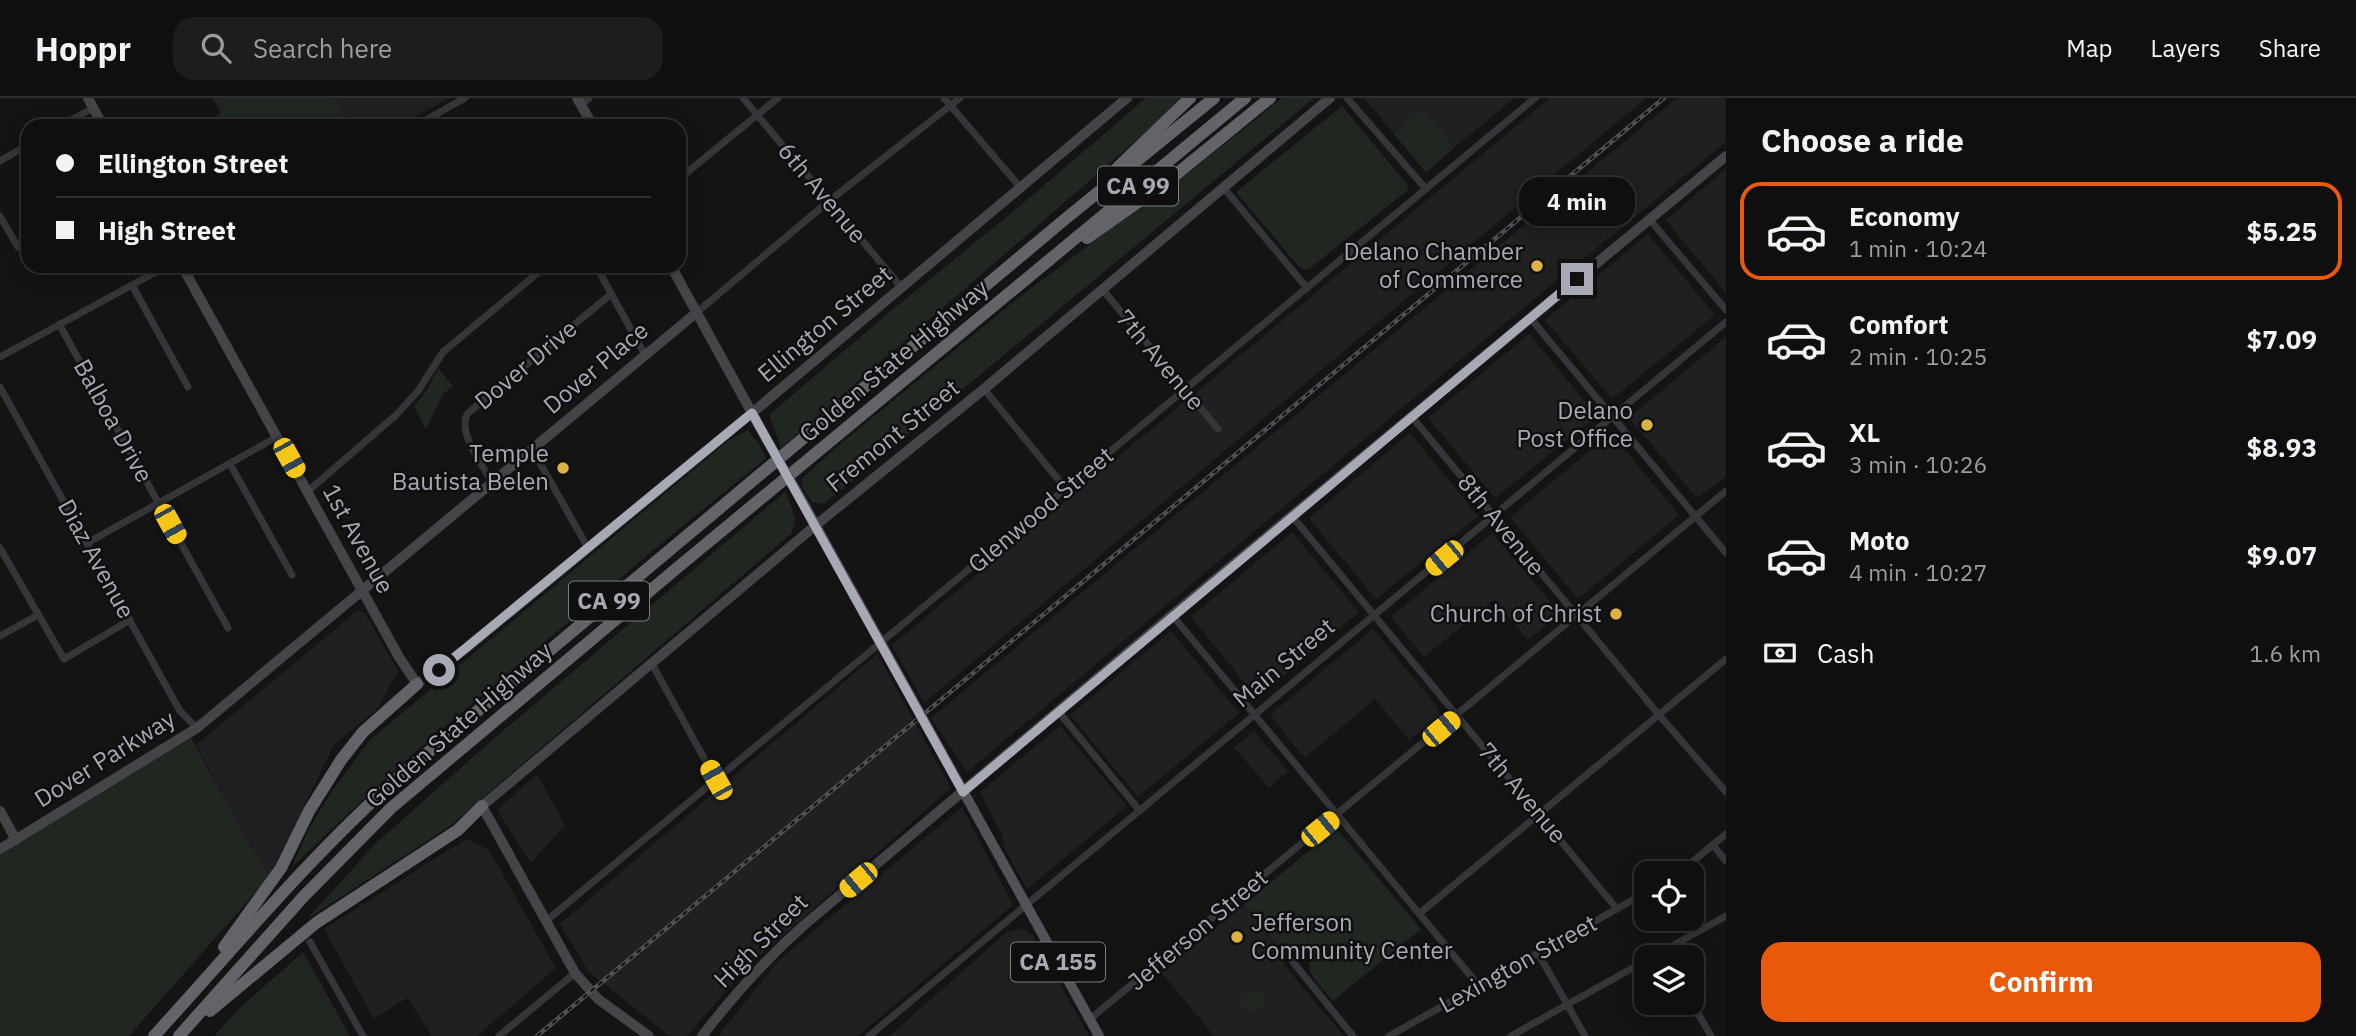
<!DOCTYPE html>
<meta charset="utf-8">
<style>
:root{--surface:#0f0f10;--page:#1d1d1e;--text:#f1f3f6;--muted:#9b9c9f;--line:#2f2f30;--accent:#ea580c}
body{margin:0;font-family:"IBM Plex Sans",sans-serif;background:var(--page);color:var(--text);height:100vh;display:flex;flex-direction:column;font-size:26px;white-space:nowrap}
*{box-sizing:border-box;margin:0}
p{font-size:23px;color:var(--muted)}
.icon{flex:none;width:38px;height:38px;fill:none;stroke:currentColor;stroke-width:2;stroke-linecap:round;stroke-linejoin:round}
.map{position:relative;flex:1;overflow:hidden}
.side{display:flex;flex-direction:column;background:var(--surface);width:630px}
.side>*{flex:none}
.hud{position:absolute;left:21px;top:21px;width:665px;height:154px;border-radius:21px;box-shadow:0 4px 18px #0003,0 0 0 2px var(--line);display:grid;align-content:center;height:154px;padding:0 35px;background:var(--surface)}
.controls{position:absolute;left:1634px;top:763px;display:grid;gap:14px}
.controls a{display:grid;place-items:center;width:70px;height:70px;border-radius:14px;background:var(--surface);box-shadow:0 4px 18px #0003,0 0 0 2px var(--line);font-size:35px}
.end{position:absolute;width:32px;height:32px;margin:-16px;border:9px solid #a7aab4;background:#111;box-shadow:0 0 0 4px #111}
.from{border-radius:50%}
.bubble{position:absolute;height:49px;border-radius:21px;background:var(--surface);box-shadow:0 4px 18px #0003,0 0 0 2px var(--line);font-size:23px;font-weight:700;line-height:49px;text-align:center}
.car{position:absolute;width:21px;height:42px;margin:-21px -10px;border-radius:9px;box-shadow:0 0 5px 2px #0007;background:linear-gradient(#f5c518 24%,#345 0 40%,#f5c518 0 76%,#345 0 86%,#f5c518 0)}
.hud b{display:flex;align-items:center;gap:24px;height:66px;font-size:26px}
.hud b+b{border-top:2px solid var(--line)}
.hud i{width:18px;height:18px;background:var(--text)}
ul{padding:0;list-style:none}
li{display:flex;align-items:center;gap:21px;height:98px;margin:0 14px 10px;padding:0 21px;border:4px solid transparent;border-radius:21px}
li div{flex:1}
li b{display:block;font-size:26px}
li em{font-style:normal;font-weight:700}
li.on{border-color:var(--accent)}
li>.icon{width:63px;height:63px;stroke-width:1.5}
h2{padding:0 35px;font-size:32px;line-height:84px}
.pay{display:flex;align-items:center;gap:18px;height:77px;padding:0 35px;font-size:26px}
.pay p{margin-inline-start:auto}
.button{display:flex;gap:14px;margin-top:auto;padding:14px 35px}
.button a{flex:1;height:80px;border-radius:21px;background:var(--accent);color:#fff;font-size:28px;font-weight:700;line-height:80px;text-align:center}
header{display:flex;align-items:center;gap:42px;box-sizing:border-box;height:98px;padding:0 35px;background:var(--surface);border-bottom:2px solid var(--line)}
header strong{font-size:33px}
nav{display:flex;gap:38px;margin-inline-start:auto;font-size:24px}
.search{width:490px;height:63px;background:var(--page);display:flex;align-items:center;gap:18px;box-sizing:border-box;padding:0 24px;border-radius:21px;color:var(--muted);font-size:26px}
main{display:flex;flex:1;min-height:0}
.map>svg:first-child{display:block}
</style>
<header>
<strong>Hoppr</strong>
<div class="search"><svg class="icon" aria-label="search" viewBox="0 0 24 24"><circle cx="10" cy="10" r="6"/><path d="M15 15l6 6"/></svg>Search here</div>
<nav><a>Map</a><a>Layers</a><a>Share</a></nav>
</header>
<main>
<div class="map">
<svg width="1726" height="938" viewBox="0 0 1726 938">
<rect width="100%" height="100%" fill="#141415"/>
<!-- built -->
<g fill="#202022">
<path d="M335,0h114l-50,28h-49z"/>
<path d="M1364,0h151l-60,49 -31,-37 -30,24z"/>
<path d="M1550,0h96l-722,605 -32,-58z"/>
<path d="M1677,0h49v44l-323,265 -436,365 -36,-54z"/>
<path d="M1726,71v124l-60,-73z"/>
<path d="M1648,136l67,81 -103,84 -67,-79z"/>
<path d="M1529,236l68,82 -102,82 -67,-80z"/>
<path d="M1726,239v140l-29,21 -68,-80z"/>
<path d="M1410,335l68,83 -102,83 -67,-81z"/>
<path d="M1611,335l68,82 -101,84 -68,-82z"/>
<path d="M1292,434l67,80 -102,86 -66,-81z"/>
<path d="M1492,435l68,81 -32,26 -34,-40 -70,57 -33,-40z"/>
<path d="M357,513l8,2 33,58 -20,37 -44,37 -65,132 -73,-132z"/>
<path d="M1373,531l66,80 1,7 -31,24 -34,-41 -69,58 -6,-4 -30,-38z"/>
<path d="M1171,533l68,82 -101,84 -68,-82z"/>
<path d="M877,556l74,134 -203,178 -61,70h-18l-81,-65 -28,-47z"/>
<path d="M1060,628l67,80 -100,83 -23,-42 -2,-12 -22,-43z"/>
<path d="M1254,633l34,40 -19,17 -35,-41z"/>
<path d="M537,676l28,51 -34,38 -34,-53z"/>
<path d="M962,709l51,98 -155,131h-140l61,-76z"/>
<path d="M466,741l23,11 67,118 -79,68h-45l-25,-38 -33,21 -50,-90z"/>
<path d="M1243,807l40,47 1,13 60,71h-130l-52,-63z"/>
<path d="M1020,830l13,8 56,100h-200l118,-104z"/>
</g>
<!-- green -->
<g fill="#202721">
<path d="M213,0h122l15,28h-153l24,-13z"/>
<path d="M1146,0h39l-404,350 -12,-33 123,-105 128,-104z"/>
<path d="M1282,0h32l-490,406 -12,-2 -8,-12 -3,-10 37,-34 180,-148 95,-71 43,-28z"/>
<path d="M1342,8l65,78 1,6 -99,79h-8l-65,-77z"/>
<path d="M1423,11l32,38 -29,26 -32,-39z"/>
<path d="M438,270l15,18 -9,7 -18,36 -12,-23 12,-14z"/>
<path d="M748,332l11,14 7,14 -115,94 -251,213 -108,102c20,-51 46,-85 79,-128l357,-298z"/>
<path d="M786,393l9,28 -3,14 -342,293 -143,93 68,-75 115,-102z"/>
<path d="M191,640l78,139 -140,159h-129v-183z"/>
<path d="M1338,732l83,99 -88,72c-7,-8 -16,-17 -21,-26 -6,-10 3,-31 -16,-31 -6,0 -9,4 -13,8l-39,-47 88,-74z"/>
<path d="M303,854l47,84h-136l26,-28z"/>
<path d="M1257,890l10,12 -17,14 -11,-12z"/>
</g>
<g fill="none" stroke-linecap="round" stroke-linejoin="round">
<!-- street -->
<g stroke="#35363a" stroke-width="7">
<path d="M743,0l158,189"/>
<path d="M944,0l76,89"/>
<path d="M1347,0l79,91"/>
<path d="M581,7l8,-7"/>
<path d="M60,28l33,-18"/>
<path d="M415,28l50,-28"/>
<path d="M0,63l28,-16"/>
<path d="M679,81l99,-81"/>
<path d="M1223,89l84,101"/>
<path d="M0,118l18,31"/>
<path d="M1650,122l76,90"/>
<path d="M596,168l49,89"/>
<path d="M132,187l56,102"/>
<path d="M1103,192l115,139"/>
<path d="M696,215l133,-112 131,-103"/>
<path d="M1531,221l195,234"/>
<path d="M59,226l169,304"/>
<path d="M0,259l167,-91"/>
<path d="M0,289l180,324 17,17"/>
<path d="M984,291l82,100"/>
<path d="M1412,319l247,298 67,77"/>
<path d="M532,351l56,99"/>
<path d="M230,366l62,111"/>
<path d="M492,384c-10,-18 -34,-48 -25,-68l144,-120"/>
<path d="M307,394l89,-77 22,-24 25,-39 103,-86"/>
<path d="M1292,418l325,393"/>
<path d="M87,445l190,-106"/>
<path d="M0,450l64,111 66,-39"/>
<path d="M1172,517l307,371"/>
<path d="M0,538l38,-21"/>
<path d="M652,566l64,116"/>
<path d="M1058,613l82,100"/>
<path d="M1713,747l13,16"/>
<path d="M1679,775l47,-39"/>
<path d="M1420,815l306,-254"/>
<path d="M546,823l989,-823"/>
<path d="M310,844l53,94"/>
<path d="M1538,855l47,83"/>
<path d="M1652,859l74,-41"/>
<path d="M1293,864l60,74"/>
<path d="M1692,905l19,33"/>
<path d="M1090,921l636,-528"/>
<path d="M499,938l76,-63"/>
<path d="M869,938l857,-714"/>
<path d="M1389,938l258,-144"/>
<path d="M1511,938l136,-76"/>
</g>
<!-- secondary -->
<g stroke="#434549" stroke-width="10">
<path d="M88,0l15,28"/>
<path d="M577,0l16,28"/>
<path d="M182,168l217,391 18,27 47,-34 288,-237 375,-315"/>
<path d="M671,168l81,147"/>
<path d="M0,713l16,29"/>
<path d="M0,751l197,-121 499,-415"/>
<path d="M649,938l-51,-37 -23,-26 -93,-167 334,-281 168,-136 346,-291"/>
<path d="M702,938c31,-40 63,-76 101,-110l369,-311 554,-459"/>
</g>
<!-- primary -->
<g stroke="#515358" stroke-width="10">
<path d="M752,315l15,27"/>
<path d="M801,401l298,537"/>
</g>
<!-- highway -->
<g stroke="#62646a" stroke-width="12">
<path d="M1117,70l73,-70"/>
<path d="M1087,140l81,-57 102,-83"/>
<path d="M224,849l57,-79 28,-57 32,-51 22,-28 54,-48"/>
<path d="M210,913l106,-88 142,-93 24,-24"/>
<path d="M154,938c81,-89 157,-181 247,-261l663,-555 150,-122"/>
<path d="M179,938l125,-140 87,-88 286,-240 568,-470"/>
</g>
<defs>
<path id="rail" d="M537,938l1127,-938"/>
</defs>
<!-- rail casing -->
<use href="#rail" stroke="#4e5054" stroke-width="4.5"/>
<!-- rail -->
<use href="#rail" stroke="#0f0f10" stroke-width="2" stroke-dasharray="5" stroke-linecap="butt"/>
<!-- primary-bridge -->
<path stroke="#515358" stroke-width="10" d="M767,342l34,59"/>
</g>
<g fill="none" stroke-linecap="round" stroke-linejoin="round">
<!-- route -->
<path stroke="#a7aab4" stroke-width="9" d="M439,572l313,-257 211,379 614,-513"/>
</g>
<!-- markers -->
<g fill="#deb143" stroke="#0f0f10" stroke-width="2.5">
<circle cx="1537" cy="168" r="7"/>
<circle cx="1647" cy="327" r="7"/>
<circle cx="563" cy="370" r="7"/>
<circle cx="1616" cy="516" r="7"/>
<circle cx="1237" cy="839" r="7"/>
</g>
<g text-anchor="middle" stroke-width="5" stroke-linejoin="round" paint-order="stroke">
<!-- shield labels -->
<g fill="#0f0f10" stroke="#797c83" stroke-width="2">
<rect x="1098" y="68.5" width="80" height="39" rx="5"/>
<rect x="569" y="483.5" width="80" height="39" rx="5"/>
<rect x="1011" y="844.5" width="94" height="39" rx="5"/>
</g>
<g font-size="23" font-weight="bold" fill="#a7aab4">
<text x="1138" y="96">CA 99</text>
<text x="609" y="511">CA 99</text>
<text x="1058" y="872">CA 155</text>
</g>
<!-- street labels -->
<g font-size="24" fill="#a7aab4" stroke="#0f0f10">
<text transform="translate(822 95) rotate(50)" y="8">6th Avenue</text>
<text transform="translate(825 226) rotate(-40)" y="8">Ellington Street</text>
<text transform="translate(1160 262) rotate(50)" y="8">7th Avenue</text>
<text transform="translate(894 263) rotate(-40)" y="8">Golden State Highway</text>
<text transform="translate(526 267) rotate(-40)" y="8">Dover Drive</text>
<text transform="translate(596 270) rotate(-40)" y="8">Dover Place</text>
<text transform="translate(113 323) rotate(61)" y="8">Balboa Drive</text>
<text transform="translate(893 338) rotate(-39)" y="8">Fremont Street</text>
<text transform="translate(1041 412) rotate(-40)" y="8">Glenwood Street</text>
<text transform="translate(1501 427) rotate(51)" y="8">8th Avenue</text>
<text transform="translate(358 441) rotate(61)" y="8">1st Avenue</text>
<text transform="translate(96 461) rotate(61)" y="8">Diaz Avenue</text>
<text transform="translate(1284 565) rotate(-40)" y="8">Main Street</text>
<text transform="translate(459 627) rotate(-41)" y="8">Golden State Highway</text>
<text transform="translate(105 661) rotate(-32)" y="8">Dover Parkway</text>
<text transform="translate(1522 695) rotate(50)" y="8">7th Avenue</text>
<text transform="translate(1198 832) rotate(-40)" y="8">Jefferson Street</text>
<text transform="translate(761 843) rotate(-45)" y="8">High Street</text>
<text transform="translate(1518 866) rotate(-29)" y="8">Lexington Street</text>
</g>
<!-- poi labels -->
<g font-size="24" fill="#a7aab4" stroke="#0f0f10" text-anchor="end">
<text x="1523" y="162">Delano Chamber<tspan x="1523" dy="28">of Commerce</tspan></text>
<text x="1633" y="321">Delano<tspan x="1633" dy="28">Post Office</tspan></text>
<text x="549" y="364">Temple<tspan x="549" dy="28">Bautista Belen</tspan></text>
<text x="1602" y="524">Church of Christ</text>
<text x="1251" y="833" text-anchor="start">Jefferson<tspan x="1251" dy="28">Community Center</tspan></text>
</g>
</g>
</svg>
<div class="controls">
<a><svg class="icon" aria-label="locate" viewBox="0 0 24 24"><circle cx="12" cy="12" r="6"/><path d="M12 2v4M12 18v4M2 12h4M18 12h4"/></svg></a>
<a><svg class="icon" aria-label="layers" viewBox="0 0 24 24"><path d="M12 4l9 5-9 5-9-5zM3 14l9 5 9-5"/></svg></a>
</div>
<i class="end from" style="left:439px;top:572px"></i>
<i class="end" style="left:1577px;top:181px"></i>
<div class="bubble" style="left:1519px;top:79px;width:116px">4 min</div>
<i class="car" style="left:289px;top:360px;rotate:151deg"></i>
<i class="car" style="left:170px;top:426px;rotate:151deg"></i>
<i class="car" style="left:1444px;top:460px;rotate:230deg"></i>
<i class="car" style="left:1441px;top:631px;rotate:50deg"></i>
<i class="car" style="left:716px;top:682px;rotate:331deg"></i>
<i class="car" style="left:1320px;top:731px;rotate:51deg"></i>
<i class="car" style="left:858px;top:782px;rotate:230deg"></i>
<div class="hud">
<b><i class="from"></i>Ellington Street</b>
<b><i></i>High Street</b>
</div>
</div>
<section class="side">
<h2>Choose a ride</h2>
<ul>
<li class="on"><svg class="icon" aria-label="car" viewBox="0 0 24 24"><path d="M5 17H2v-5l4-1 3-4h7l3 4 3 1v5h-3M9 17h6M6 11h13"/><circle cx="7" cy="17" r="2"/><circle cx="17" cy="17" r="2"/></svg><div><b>Economy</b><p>1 min · 10:24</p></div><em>$5.25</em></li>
<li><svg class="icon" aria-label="car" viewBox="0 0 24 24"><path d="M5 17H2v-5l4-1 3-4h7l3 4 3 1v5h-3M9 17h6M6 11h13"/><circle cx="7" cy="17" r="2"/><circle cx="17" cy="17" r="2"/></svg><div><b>Comfort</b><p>2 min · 10:25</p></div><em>$7.09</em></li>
<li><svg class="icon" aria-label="car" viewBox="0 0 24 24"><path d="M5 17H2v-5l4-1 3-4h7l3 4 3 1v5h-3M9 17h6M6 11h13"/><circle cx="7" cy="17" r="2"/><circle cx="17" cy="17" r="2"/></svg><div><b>XL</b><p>3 min · 10:26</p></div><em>$8.93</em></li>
<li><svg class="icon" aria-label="car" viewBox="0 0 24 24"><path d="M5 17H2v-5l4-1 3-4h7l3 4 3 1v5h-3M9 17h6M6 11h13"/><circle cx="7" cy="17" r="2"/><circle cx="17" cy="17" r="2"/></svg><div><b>Moto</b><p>4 min · 10:27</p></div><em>$9.07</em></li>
</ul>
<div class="pay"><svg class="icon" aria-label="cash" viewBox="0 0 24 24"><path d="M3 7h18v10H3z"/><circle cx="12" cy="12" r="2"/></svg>Cash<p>1.6 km</p></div>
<div class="button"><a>Confirm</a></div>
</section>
</main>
